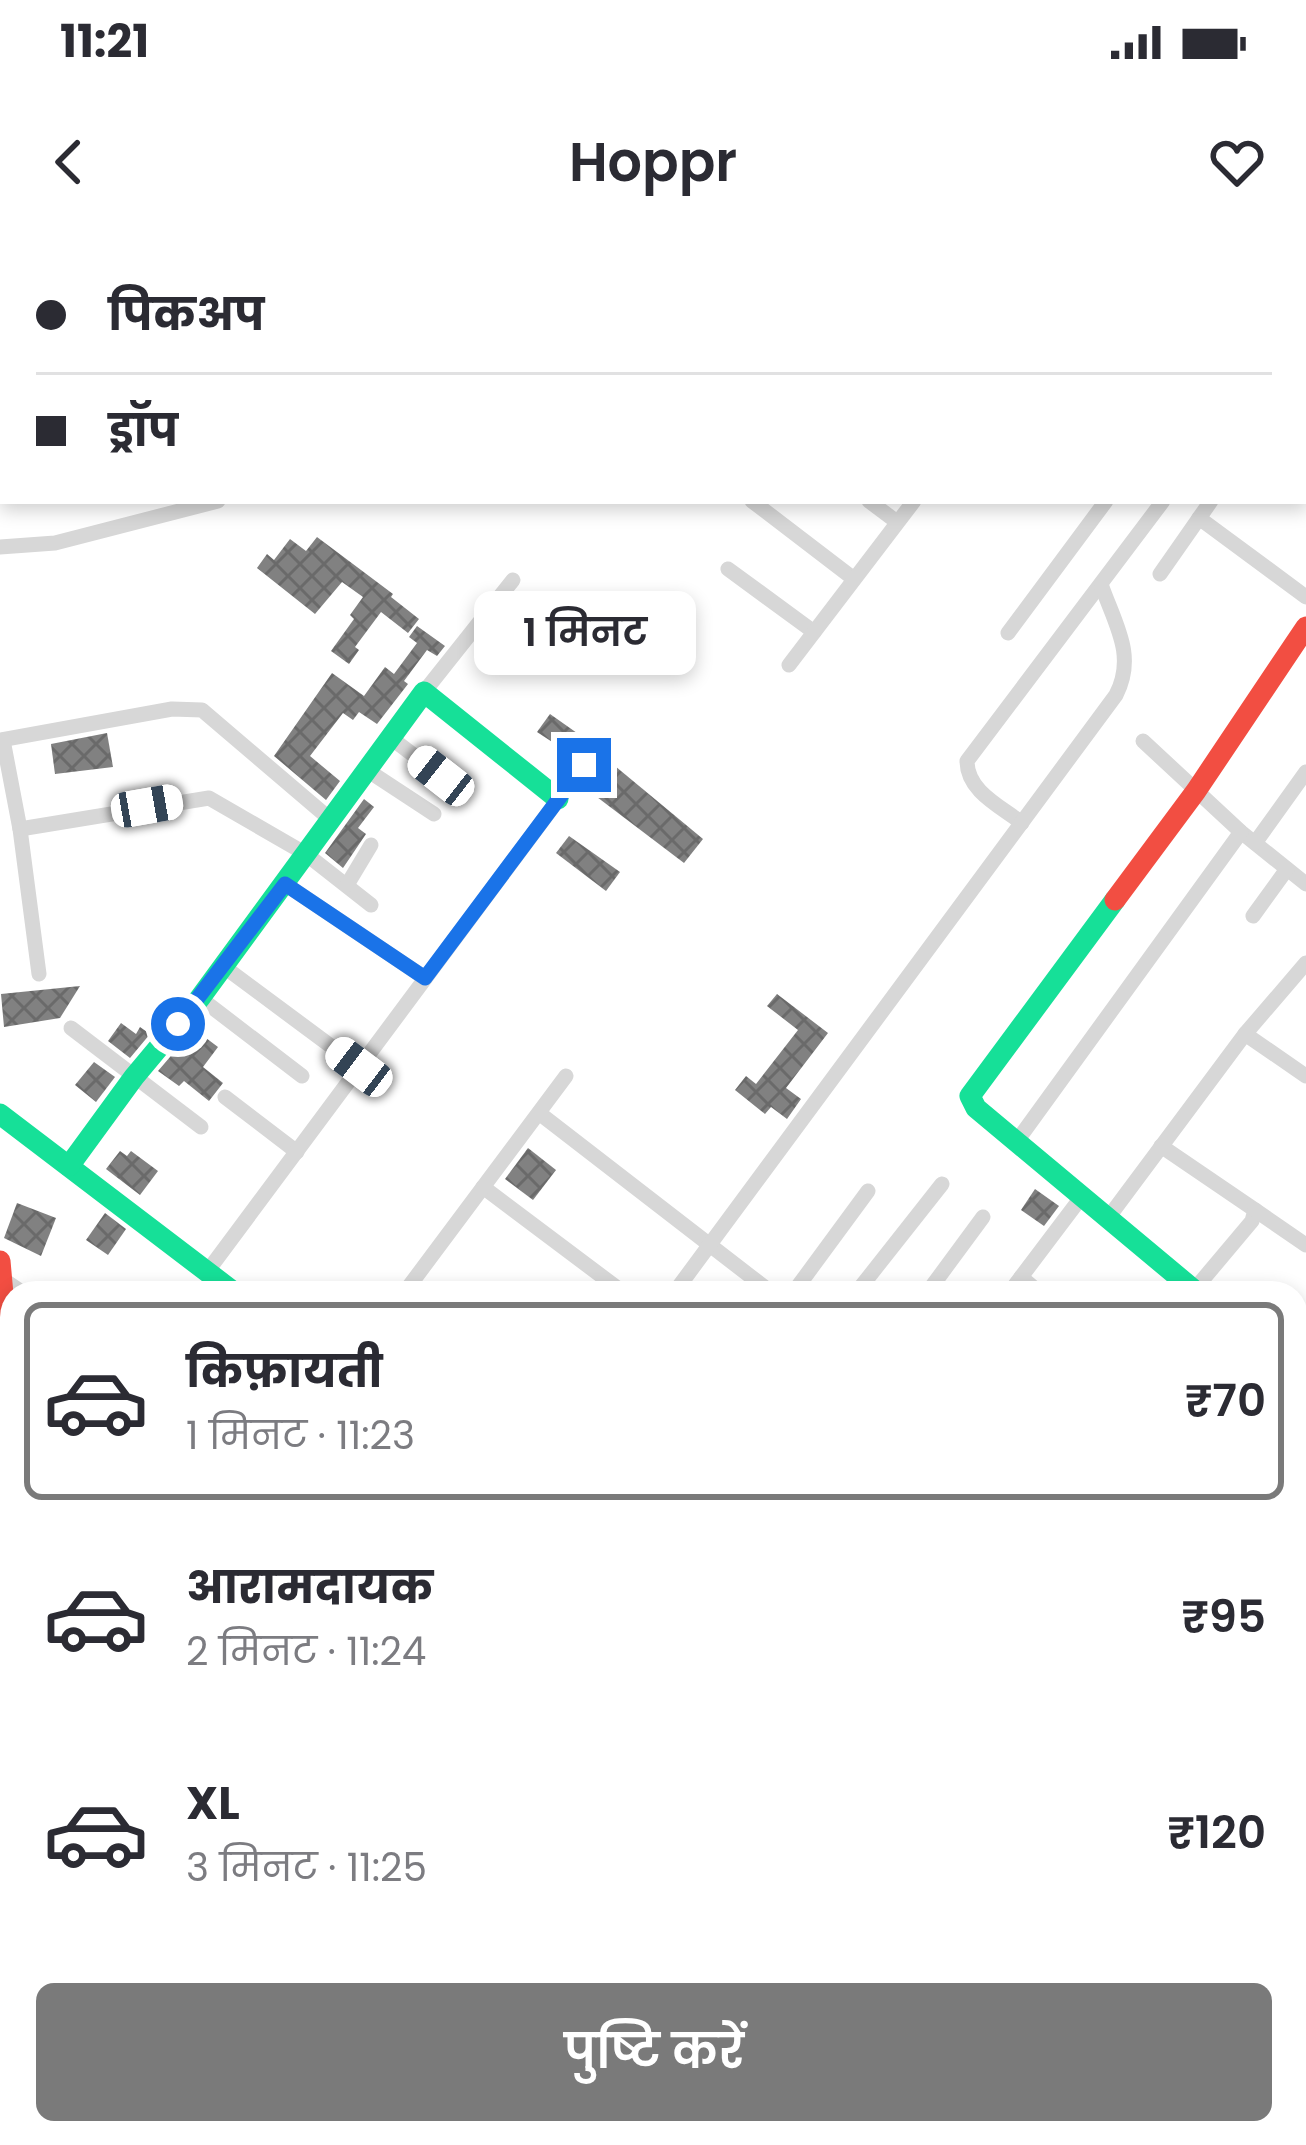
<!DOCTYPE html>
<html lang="hi">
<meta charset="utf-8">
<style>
:root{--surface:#fff;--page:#f2f2f3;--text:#2b2b33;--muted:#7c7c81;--line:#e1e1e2;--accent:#7a7a7a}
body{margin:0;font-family:Poppins,"Noto Sans Devanagari",sans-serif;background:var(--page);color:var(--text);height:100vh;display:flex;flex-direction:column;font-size:45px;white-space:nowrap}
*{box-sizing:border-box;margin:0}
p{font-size:39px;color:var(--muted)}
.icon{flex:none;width:66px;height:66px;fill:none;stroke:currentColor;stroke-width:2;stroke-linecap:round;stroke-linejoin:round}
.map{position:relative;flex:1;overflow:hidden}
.details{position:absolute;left:0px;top:1041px;width:1308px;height:864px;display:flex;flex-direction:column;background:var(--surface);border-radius:36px 36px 0 0;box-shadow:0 6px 18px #0003}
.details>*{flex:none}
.guide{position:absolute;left:0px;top:0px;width:1308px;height:264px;box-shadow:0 6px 18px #0003;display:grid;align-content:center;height:264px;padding:0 36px;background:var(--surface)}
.end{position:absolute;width:54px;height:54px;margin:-27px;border:15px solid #1a73e8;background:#fff;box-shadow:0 0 0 6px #fff}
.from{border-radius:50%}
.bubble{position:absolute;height:84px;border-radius:18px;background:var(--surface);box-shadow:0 6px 18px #0003;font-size:39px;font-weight:600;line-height:84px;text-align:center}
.car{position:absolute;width:36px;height:72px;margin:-36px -18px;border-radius:15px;box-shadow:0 0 9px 3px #0007;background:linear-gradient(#fff 24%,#345 0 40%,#fff 0 76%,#345 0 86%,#fff 0)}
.guide b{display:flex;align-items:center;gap:42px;height:114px;font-size:45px}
.guide b+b{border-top:3px solid var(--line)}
.guide i{width:30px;height:30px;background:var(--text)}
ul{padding:21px 0 0;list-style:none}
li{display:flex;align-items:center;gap:36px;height:198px;margin:0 24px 18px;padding:0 12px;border:6px solid transparent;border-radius:18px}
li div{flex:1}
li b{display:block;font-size:45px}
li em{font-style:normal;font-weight:600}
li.on{border-color:var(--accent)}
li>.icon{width:108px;height:108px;stroke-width:1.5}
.cta{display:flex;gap:24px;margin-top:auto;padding:24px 36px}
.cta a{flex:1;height:138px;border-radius:18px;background:var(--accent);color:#fff;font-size:48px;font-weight:600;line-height:138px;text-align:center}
.status{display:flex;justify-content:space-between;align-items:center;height:84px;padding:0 60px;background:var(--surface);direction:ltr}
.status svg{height:33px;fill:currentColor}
header{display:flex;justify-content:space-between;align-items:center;height:156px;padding:0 36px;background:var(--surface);font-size:54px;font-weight:600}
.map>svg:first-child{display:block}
</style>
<div class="status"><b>11:21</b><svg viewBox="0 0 49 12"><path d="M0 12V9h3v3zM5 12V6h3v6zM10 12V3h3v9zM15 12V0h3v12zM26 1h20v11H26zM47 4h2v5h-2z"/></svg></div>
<header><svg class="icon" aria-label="back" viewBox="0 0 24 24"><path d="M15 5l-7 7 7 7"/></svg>Hoppr<svg class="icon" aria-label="heart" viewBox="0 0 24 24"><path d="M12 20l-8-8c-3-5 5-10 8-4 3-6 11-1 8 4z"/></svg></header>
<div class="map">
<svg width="1306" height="1905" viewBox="0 0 1306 1905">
<defs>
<pattern id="building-cross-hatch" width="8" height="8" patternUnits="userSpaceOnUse" patternTransform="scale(3)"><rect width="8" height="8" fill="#818181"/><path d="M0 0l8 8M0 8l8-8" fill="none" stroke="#6a6a6a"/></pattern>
</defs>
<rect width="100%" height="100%" fill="#fff"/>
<!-- building -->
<g fill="url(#building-cross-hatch)">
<path d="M317,297l76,57 -2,3 28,22 -11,14 -27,-21 -26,35 4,3 -10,14 -18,-13 23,-32 -4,-4 13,-18 -21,-15 -27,32 -58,-46 10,-14 7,6 16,-21 16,12z"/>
<path d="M417,386l28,20 -8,10 -10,-6 -23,31 4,3 -31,40 -18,-12 -6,8 -10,-7 -33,43 30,25 -14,19 -52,-44 58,-83 32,23 21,-29 9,7 23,-31 -8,-6z"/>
<path d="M550,474l44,31 -7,9 -12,3 -38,-25z"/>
<path d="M107,493l6,34 -58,7 -4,-30z"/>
<path d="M615,526l88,73 -19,24 -91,-69z"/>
<path d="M364,559l10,8 -16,21 8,6 -23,34 -18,-15z"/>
<path d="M569,596l51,36 -14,19 -50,-38z"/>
<path d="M80,746l-20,32 -56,9 -3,-33z"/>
<path d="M777,754l51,39 -42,55 15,11 -14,20 -16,-12 -6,7 -30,-24 11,-14 10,8 42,-54 -31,-24z"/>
<path d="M121,783l15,11 4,-7 10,7 -20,24 -22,-17z"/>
<path d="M194,789l24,18 -15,20 20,16 -14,18 -25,-20 -5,5 -21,-15z"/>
<path d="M94,822l21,15 -19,25 -21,-17z"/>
<path d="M528,908l28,22 -23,30 -28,-21z"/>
<path d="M120,911l7,5 4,-5 27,20 -18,24 -34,-26z"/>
<path d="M1035,949l24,17 -15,20 -23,-16z"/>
<path d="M17,963l39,15 -15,38 -37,-18z"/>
<path d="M105,973l21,16 -18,26 -22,-15z"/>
</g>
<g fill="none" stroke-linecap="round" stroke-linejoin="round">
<!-- street -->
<g stroke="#d7d7d7" stroke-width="15">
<path d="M3,0l1,3"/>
<path d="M1047,0l2,3"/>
<path d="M1273,0l4,3"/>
<path d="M43,3l10,-3"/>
<path d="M393,3l7,-3"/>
<path d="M1131,3l2,-3"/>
<path d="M1305,15l1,-1"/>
<path d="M1305,123l1,-1"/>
<path d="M0,140l3,-1"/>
<path d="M1305,238l1,-1"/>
<path d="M752,261l102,78"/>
<path d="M869,261l28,21"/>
<path d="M1199,278l107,79"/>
<path d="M0,307l55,-4 163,-42"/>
<path d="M728,329l86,63"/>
<path d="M1160,334l51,-73"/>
<path d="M1008,393l98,-132"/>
<path d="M789,425l125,-164"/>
<path d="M424,452l89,-112"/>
<path d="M391,498l50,38"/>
<path d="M0,500l172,-31 30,1 129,110"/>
<path d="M3,500l17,89 19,145"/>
<path d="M1143,501l98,91 65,52"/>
<path d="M367,530l67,44"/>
<path d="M1022,583c-22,-17 -55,-32 -55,-62l196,-260"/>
<path d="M20,589l189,-31 97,56 65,51"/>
<path d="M1255,603l51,-71"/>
<path d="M285,644l140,94"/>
<path d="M347,645l24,-40"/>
<path d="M1253,676l34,-47"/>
<path d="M223,726l136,101"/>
<path d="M200,758l102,78"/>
<path d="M71,788l130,99"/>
<path d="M1245,794l61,42"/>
<path d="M225,857l72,55"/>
<path d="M539,873l233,180"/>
<path d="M1017,901l224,-309"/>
<path d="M1161,906l94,64 -3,11 -58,69"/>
<path d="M483,947l141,106"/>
<path d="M1255,970l51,35"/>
<path d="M1108,978l137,-184 61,-71"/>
<path d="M207,1032l377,-507"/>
<path d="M1021,1037l19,16"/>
<path d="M1,1038l22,15"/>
<path d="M404,1053l162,-217"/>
<path d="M674,1053l442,-598c20,-39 0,-69 -14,-108"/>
<path d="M793,1053l75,-102"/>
<path d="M856,1053l86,-109"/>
<path d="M927,1053l56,-76"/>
<path d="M1009,1053l74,-98"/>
<path d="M1296,1090l10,-7"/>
<path d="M1296,1158l10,9"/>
<path d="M1296,1257l10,-13"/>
<path d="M1296,1340l10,-14"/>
<path d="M0,1452l12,9"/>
<path d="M1296,1592l10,8"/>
<path d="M1296,1652l10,-13"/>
<path d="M0,1701l12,-20"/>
<path d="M0,1770l12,9"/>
<path d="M1296,1782l10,-14"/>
<path d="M180,1893l16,12"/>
<path d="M266,1893l17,12"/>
<path d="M348,1893l17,12"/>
<path d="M505,1893l17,12"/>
<path d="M469,1905l10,-12"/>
<path d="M547,1905l9,-12"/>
<path d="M638,1905l8,-12"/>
<path d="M1137,1905l8,-12"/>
<path d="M1204,1905l9,-12"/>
<path d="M1272,1905l9,-12"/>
</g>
<!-- fast -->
<g stroke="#16e098" stroke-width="21">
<path d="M1115,660l-145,196 6,12 218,182 -3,3"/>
<path d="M0,874l235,179"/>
<path d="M69,926l65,-89 66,-79 224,-306 134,107"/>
<path d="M745,1893l3,12"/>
</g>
<!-- slow -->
<g stroke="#ffcf43" stroke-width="21">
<path d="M1296,1851l10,7"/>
<path d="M44,1905l1,-12"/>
</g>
<!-- jam -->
<g stroke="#f24e42" stroke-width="21">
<path d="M1115,660l81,-109 110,-164"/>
<path d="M0,1021l12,134"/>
</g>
</g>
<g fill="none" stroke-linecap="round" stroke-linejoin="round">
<!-- route -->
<path stroke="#1a73e8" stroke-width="15" d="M178,784l107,-140 140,94 159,-213"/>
</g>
</svg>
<i class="end from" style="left:178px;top:784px"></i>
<i class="end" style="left:584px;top:525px"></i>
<div class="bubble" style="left:474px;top:351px;width:222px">1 मिनट</div>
<i class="car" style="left:441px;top:536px;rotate:308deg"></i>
<i class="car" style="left:147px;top:566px;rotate:80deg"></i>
<i class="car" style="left:359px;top:827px;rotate:307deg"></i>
<div class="guide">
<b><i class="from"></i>पिकअप</b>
<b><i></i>ड्रॉप</b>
</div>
<section class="details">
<ul>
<li class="on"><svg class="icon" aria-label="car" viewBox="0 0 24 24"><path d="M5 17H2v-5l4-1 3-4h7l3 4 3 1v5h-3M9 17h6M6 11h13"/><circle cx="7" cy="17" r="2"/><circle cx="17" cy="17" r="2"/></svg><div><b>किफ़ायती</b><p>1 मिनट · 11:23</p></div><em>₹70</em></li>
<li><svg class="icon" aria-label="car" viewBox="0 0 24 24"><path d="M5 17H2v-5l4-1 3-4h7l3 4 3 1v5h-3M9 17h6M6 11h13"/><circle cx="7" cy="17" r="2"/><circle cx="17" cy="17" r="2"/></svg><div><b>आरामदायक</b><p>2 मिनट · 11:24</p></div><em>₹95</em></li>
<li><svg class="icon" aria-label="car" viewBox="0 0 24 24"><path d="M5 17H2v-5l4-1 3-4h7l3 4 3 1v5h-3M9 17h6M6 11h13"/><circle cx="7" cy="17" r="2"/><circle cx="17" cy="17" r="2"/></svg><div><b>XL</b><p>3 मिनट · 11:25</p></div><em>₹120</em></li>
</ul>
<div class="cta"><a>पुष्टि करें</a></div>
</section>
</div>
